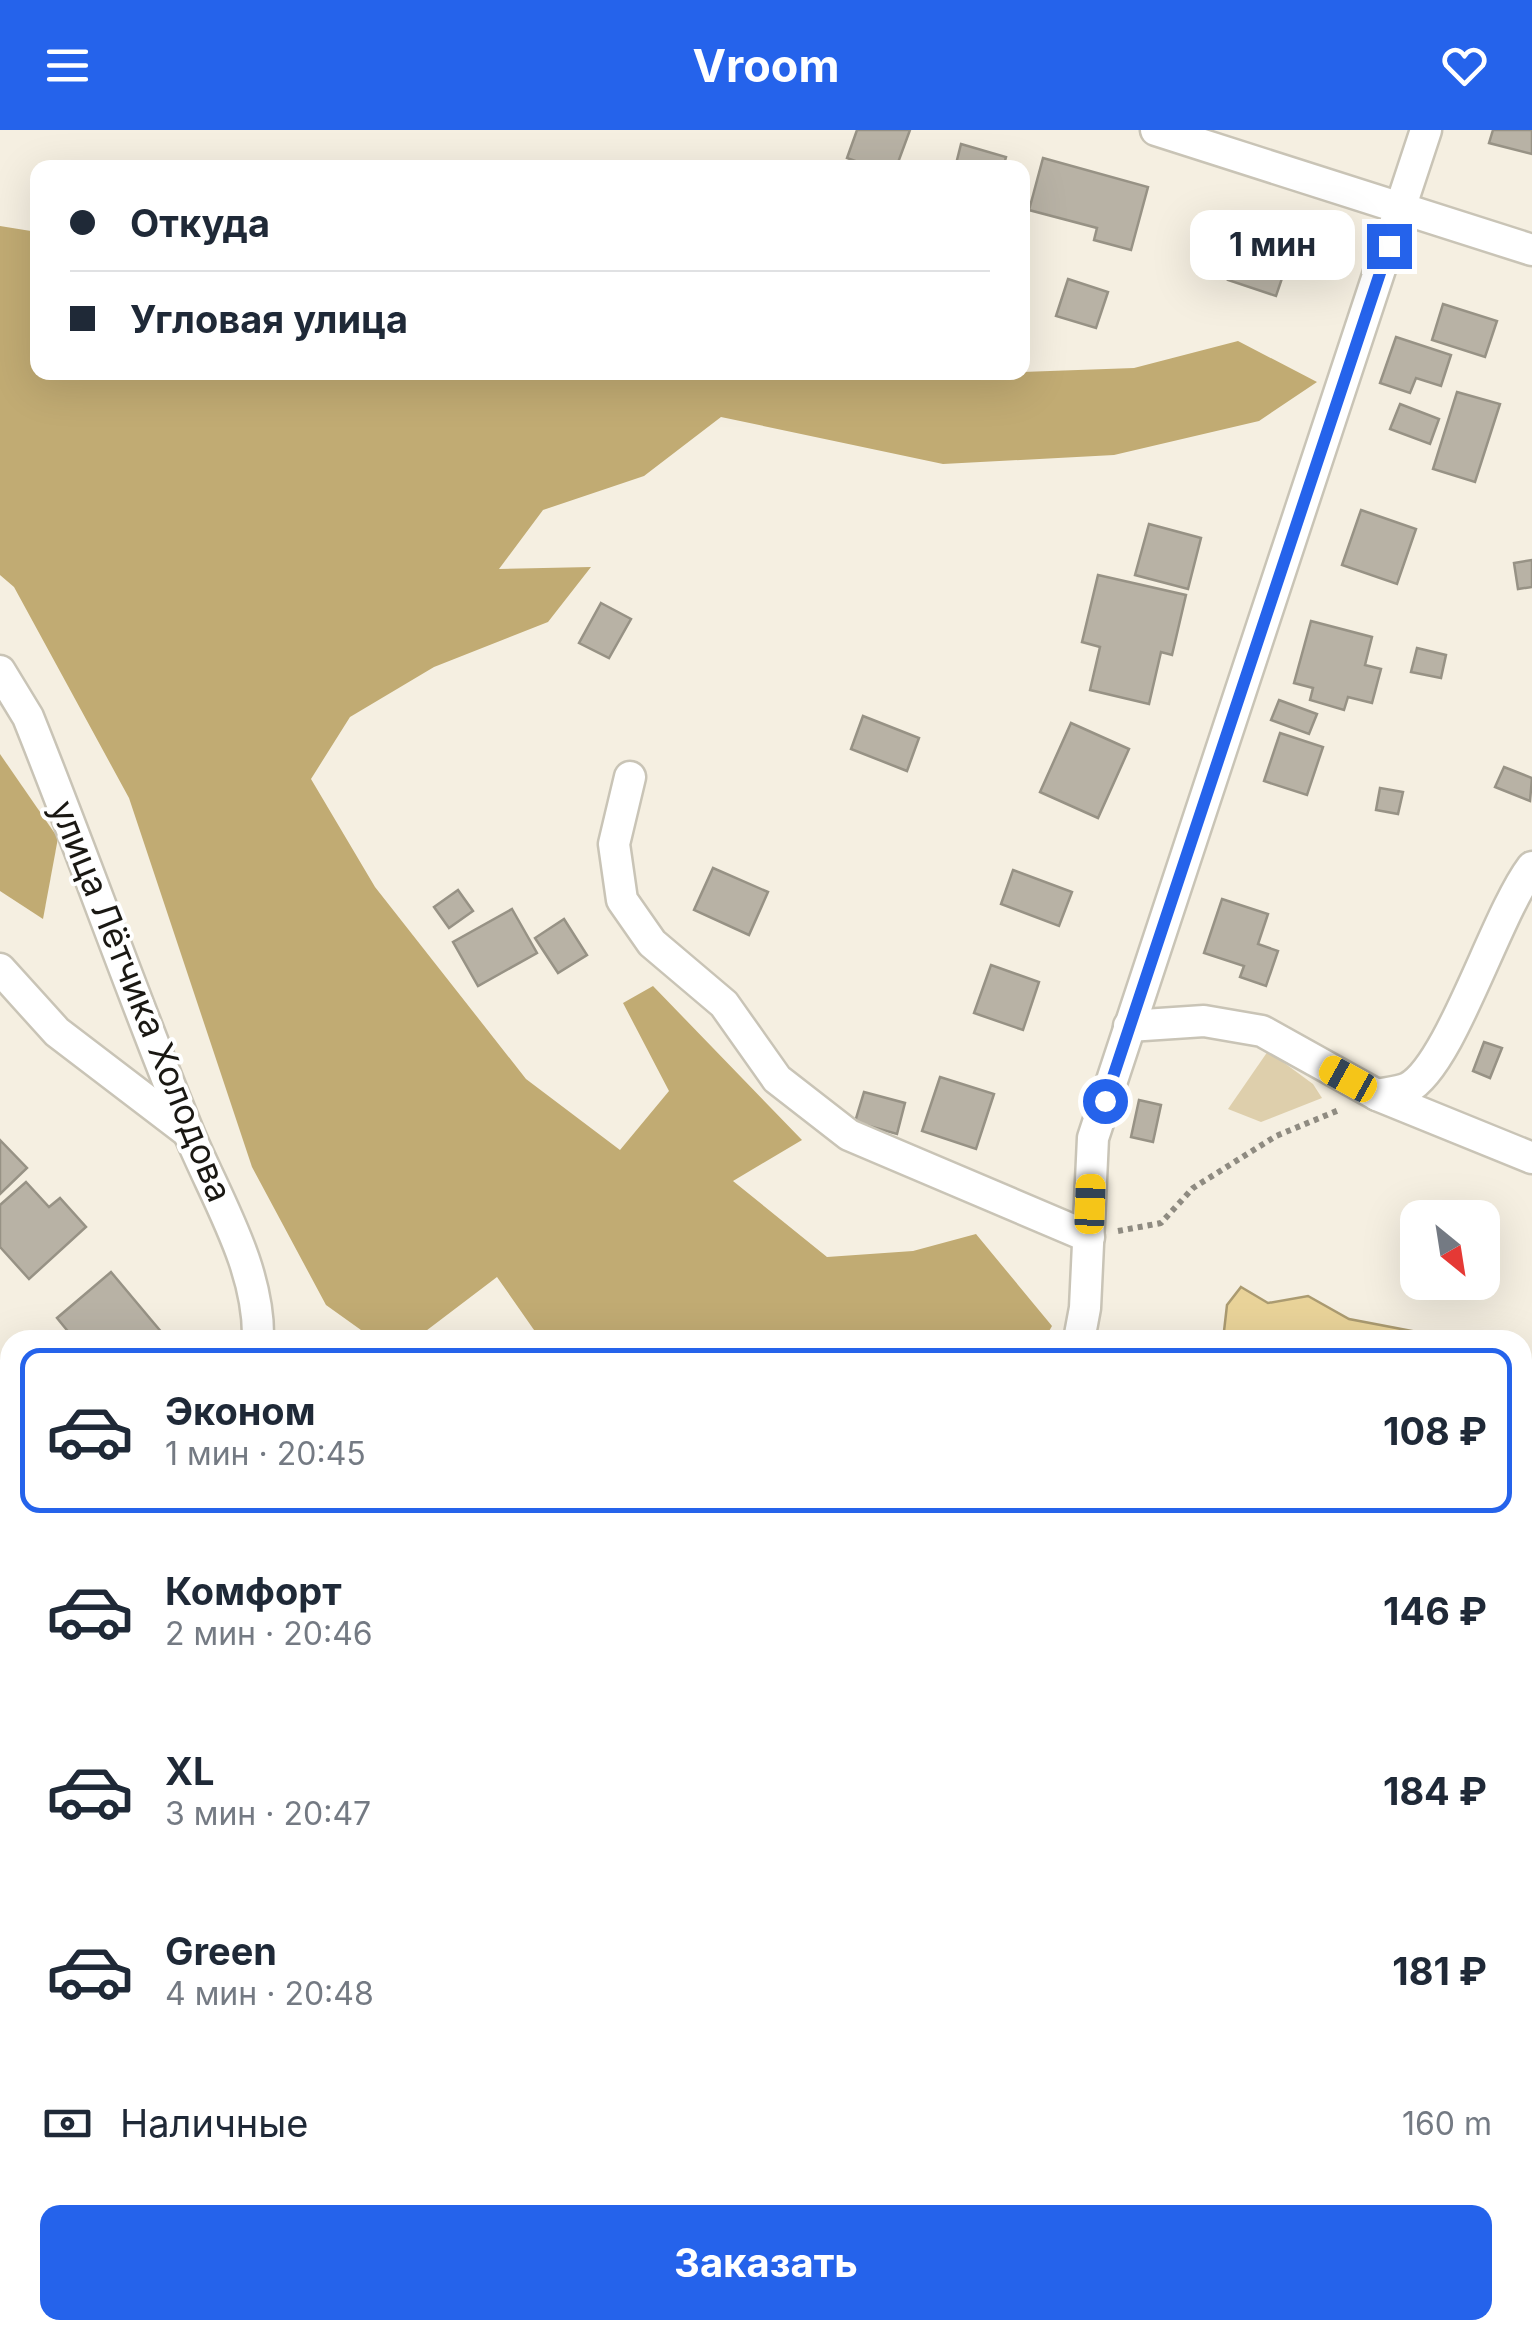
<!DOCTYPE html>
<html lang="ru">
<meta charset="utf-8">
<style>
:root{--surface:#fff;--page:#f6f6f7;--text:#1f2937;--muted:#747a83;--line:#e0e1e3;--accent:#2563eb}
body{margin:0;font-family:Inter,sans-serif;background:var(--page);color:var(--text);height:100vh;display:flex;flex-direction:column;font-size:38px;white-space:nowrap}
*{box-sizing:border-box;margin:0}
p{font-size:32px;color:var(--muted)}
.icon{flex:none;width:55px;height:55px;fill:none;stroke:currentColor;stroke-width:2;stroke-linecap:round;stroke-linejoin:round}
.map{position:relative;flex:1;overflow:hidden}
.drawer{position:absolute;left:0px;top:1200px;width:1532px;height:1010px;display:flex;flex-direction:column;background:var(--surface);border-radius:30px 30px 0 0;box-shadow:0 10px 40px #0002}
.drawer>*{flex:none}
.hud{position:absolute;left:30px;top:30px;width:1000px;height:220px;border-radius:20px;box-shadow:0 10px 40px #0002;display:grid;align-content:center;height:220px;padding:0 40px;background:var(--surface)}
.needle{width:65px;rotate:150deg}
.buttons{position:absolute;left:1400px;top:1070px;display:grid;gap:20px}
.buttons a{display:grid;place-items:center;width:100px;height:100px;border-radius:20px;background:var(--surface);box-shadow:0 10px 40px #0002;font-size:50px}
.end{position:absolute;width:45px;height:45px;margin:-22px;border:12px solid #2563eb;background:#fff;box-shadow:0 0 0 5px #fff}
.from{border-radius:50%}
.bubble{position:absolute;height:70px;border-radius:20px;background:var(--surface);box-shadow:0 10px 40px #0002;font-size:32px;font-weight:700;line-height:70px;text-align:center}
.car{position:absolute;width:30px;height:60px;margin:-30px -15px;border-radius:12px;box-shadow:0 0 8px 2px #0007;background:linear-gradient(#f5c518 24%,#345 0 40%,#f5c518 0 76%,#345 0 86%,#f5c518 0)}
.hud b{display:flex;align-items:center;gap:35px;height:95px;font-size:38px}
.hud b+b{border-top:2px solid var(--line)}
.hud i{width:25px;height:25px;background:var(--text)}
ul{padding:18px 0 0;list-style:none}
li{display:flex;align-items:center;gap:30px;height:165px;margin:0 20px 15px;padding:0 20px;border:5px solid transparent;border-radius:20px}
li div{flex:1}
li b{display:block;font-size:38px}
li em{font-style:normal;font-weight:700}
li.selected{border-color:var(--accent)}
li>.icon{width:90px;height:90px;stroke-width:1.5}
.pay{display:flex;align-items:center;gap:25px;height:110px;padding:0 40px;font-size:38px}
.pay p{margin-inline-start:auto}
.cta{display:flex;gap:20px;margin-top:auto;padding:20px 40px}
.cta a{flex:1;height:115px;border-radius:20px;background:var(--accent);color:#fff;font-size:40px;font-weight:700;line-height:115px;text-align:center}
header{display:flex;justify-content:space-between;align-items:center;height:130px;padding:0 40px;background:var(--accent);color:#fff;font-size:45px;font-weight:700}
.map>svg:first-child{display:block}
</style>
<header><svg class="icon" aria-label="menu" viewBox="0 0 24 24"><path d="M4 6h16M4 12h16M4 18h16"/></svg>Vroom<svg class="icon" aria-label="heart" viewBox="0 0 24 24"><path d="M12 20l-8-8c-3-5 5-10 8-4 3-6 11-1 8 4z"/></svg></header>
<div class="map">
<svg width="1532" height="2210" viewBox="0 0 1532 2210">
<rect width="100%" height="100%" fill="#f5efe1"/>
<!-- built -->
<path fill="#efe7d1" d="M1523,1596l9,2v612h-973l7,-10h956z"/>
<!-- green -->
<path fill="#decfac" d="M1268,921l45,33 9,14 -61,24 -33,-13z"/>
<!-- forest -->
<g fill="#c1ab73">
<path d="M0,96l37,6 1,140h984l112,-4 104,-27 79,41 -58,39 -145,34 -171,9 -222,-47 -77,59 -101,34 -44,59 92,-2 -43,55 -114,45 -84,50 -39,62 64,108 151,192 94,71 49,-59 -46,-88 30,-17 149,154 -69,41 94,76 86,-6 63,-17 76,92 -8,14h-503l-44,-63 -83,63h-39l-49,-35 -74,-138 -123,-369 -115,-211 -14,-12z"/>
<path d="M0,624l58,84 -15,81 -43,-28z"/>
</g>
<!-- water -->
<g fill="#e9d399" stroke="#ab9b71" stroke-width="2.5">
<path d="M1241,1157l27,16 40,-7 41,23 110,21h-236l4,-35z"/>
<path d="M1523,1254l9,8v155l-9,1z"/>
</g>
<!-- building -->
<g fill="#b8b2a5" stroke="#979285" stroke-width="2.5">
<path d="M857,0h53l-14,38h-22l-27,-10z"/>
<path d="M1493,0h39v24l-43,-11z"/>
<path d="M961,14l45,13 -3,11h-48z"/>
<path d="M1043,28l105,29 -17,63 -37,-10 3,-12 -68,-18z"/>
<path d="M1246,97l48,16 -18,53 -48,-16z"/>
<path d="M1068,149l40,13 -12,36 -40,-12z"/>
<path d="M1443,174l54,17 -12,36 -53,-17z"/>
<path d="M1396,207l55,18 -10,31 -25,-8 -6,15 -30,-10z"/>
<path d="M1457,262l43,12 -25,78 -42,-13z"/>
<path d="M1400,274l39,15 -9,25 -40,-15z"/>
<path d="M1361,380l55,19 -19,55 -55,-19z"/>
<path d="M1149,394l52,14 -13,51 -53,-14z"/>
<path d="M1532,430v27l-14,2 -4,-26z"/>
<path d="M1098,445l88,20 -14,60 -11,-3 -12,52 -59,-14 10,-43 -18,-5z"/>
<path d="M601,473l30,16 -22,39 -30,-15z"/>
<path d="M1311,491l61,16 -7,28 16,4 -9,34 -24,-6 -4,13 -34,-10 3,-12 -19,-5z"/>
<path d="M1417,518l29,7 -5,23 -30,-6z"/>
<path d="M1279,570l38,14 -8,20 -38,-14z"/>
<path d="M863,586l56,22 -12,33 -56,-22z"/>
<path d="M1071,593l58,26 -31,69 -58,-26z"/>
<path d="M1280,603l43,14 -16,48 -43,-14z"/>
<path d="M1504,637l28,11 -2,23 -35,-14z"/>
<path d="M1380,658l23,4 -5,22 -22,-4z"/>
<path d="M713,738l55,24 -19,43 -55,-25z"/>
<path d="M1013,740l59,22 -13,34 -58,-22z"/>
<path d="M458,760l15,21 -24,17 -15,-21z"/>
<path d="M1222,769l46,15 -10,30 20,7 -12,35 -26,-9 4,-11 -40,-13z"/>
<path d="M512,779l25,44 -59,33 -25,-44z"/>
<path d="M564,789l23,36 -29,18 -23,-35z"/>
<path d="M991,835l48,17 -16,48 -49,-17z"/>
<path d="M1484,912l18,6 -12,30 -17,-7z"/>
<path d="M940,947l54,17 -18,55 -54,-18z"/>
<path d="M864,962l41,11 -8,31 -42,-12z"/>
<path d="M1139,970l22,5 -8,37 -22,-5z"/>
<path d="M0,1010l27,28 -27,26z"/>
<path d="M26,1052l23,25 11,-9 26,29 -57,52 -29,-32v-42z"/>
<path d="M111,1142l57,68h-93l-18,-22z"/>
<path d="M10,1222v30l-7,7 -3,-28z"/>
<path d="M10,1936v139l-10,-9 5,-17 -5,-5v-32l6,-7 -6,-5v-53z"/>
<path d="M230,2200h24v8l-24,1z"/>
<path d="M1080,2200h81l-8,10h-81z"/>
<path d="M1241,2200h84l-8,10h-84z"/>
<path d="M1394,2200h38l13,10h-59z"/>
</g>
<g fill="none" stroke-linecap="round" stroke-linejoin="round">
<defs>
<g id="lane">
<path d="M1522,2067l10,22"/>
<path d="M641,2200l13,10"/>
</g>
<g id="street">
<path d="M1156,0l376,120"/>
<path d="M0,541l28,46c55,137 104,277 160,414 27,66 72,136 70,209"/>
<path d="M630,647l-16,67 8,56 30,43 72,61 53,75 72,56 240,102"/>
<path d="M0,839l57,63 131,100"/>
<path d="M1129,896l75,-5 58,10 115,64 155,63"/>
<path d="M1377,965c9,-2 22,-3 31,-7 43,-23 87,-172 124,-221"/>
<path d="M1079,1210l6,-32 8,-170 333,-1008"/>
<path d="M196,2210l1,-10"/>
<path d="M451,2210l5,-10"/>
</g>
</defs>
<!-- lane casing -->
<use href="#lane" stroke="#c9c4b6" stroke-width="20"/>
<!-- street casing -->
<use href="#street" stroke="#c9c4b6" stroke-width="35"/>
<!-- path -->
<g stroke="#8f8b81" stroke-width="6" stroke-dasharray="5 5" stroke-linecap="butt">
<path d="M1118,1101l43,-8 32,-35 83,-52 63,-26"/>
<path d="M1522,1560l10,2"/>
</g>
<!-- lane -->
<use href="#lane" stroke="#fff" stroke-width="15"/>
<!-- street -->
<use href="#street" stroke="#fff" stroke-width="30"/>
</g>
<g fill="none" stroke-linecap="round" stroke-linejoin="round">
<!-- route -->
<path stroke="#2563eb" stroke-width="12" d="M1105,971l284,-855"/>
</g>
<g text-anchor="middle" stroke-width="8" stroke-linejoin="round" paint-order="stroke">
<!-- street labels -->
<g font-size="35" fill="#1a1813" stroke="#fff">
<text transform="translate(141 871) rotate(68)" y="12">улица Лётчика Холодова</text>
</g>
</g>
</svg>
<div class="buttons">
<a><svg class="needle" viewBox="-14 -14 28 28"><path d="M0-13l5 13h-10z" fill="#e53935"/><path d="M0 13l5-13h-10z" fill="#747a83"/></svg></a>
</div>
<i class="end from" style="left:1105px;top:971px"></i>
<i class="end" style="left:1389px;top:116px"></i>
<div class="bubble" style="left:1190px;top:80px;width:165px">1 мин</div>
<i class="car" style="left:1348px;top:949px;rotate:299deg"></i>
<i class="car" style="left:1090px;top:1074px;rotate:2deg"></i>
<div class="hud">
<b><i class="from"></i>Откуда</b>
<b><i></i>Угловая улица</b>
</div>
<section class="drawer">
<ul>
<li class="selected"><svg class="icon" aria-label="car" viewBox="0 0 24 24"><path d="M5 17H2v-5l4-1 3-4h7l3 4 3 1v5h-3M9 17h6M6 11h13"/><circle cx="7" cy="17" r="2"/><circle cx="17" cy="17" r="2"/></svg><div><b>Эконом</b><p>1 мин · 20:45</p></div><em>108 ₽</em></li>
<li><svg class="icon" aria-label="car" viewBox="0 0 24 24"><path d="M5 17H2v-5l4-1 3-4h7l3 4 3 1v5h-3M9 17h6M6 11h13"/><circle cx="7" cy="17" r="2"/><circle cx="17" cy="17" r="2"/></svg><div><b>Комфорт</b><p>2 мин · 20:46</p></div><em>146 ₽</em></li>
<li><svg class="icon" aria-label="car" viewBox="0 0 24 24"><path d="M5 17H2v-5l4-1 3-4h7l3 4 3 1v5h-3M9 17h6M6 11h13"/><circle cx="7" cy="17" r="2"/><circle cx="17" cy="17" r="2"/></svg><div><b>XL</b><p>3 мин · 20:47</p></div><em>184 ₽</em></li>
<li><svg class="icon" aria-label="car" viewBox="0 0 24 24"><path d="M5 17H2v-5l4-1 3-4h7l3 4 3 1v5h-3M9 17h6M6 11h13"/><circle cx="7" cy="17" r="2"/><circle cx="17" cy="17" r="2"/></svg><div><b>Green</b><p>4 мин · 20:48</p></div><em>181 ₽</em></li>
</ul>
<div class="pay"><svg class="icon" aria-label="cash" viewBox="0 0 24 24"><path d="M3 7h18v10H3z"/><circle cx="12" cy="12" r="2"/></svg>Наличные<p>160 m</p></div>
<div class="cta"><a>Заказать</a></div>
</section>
</div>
